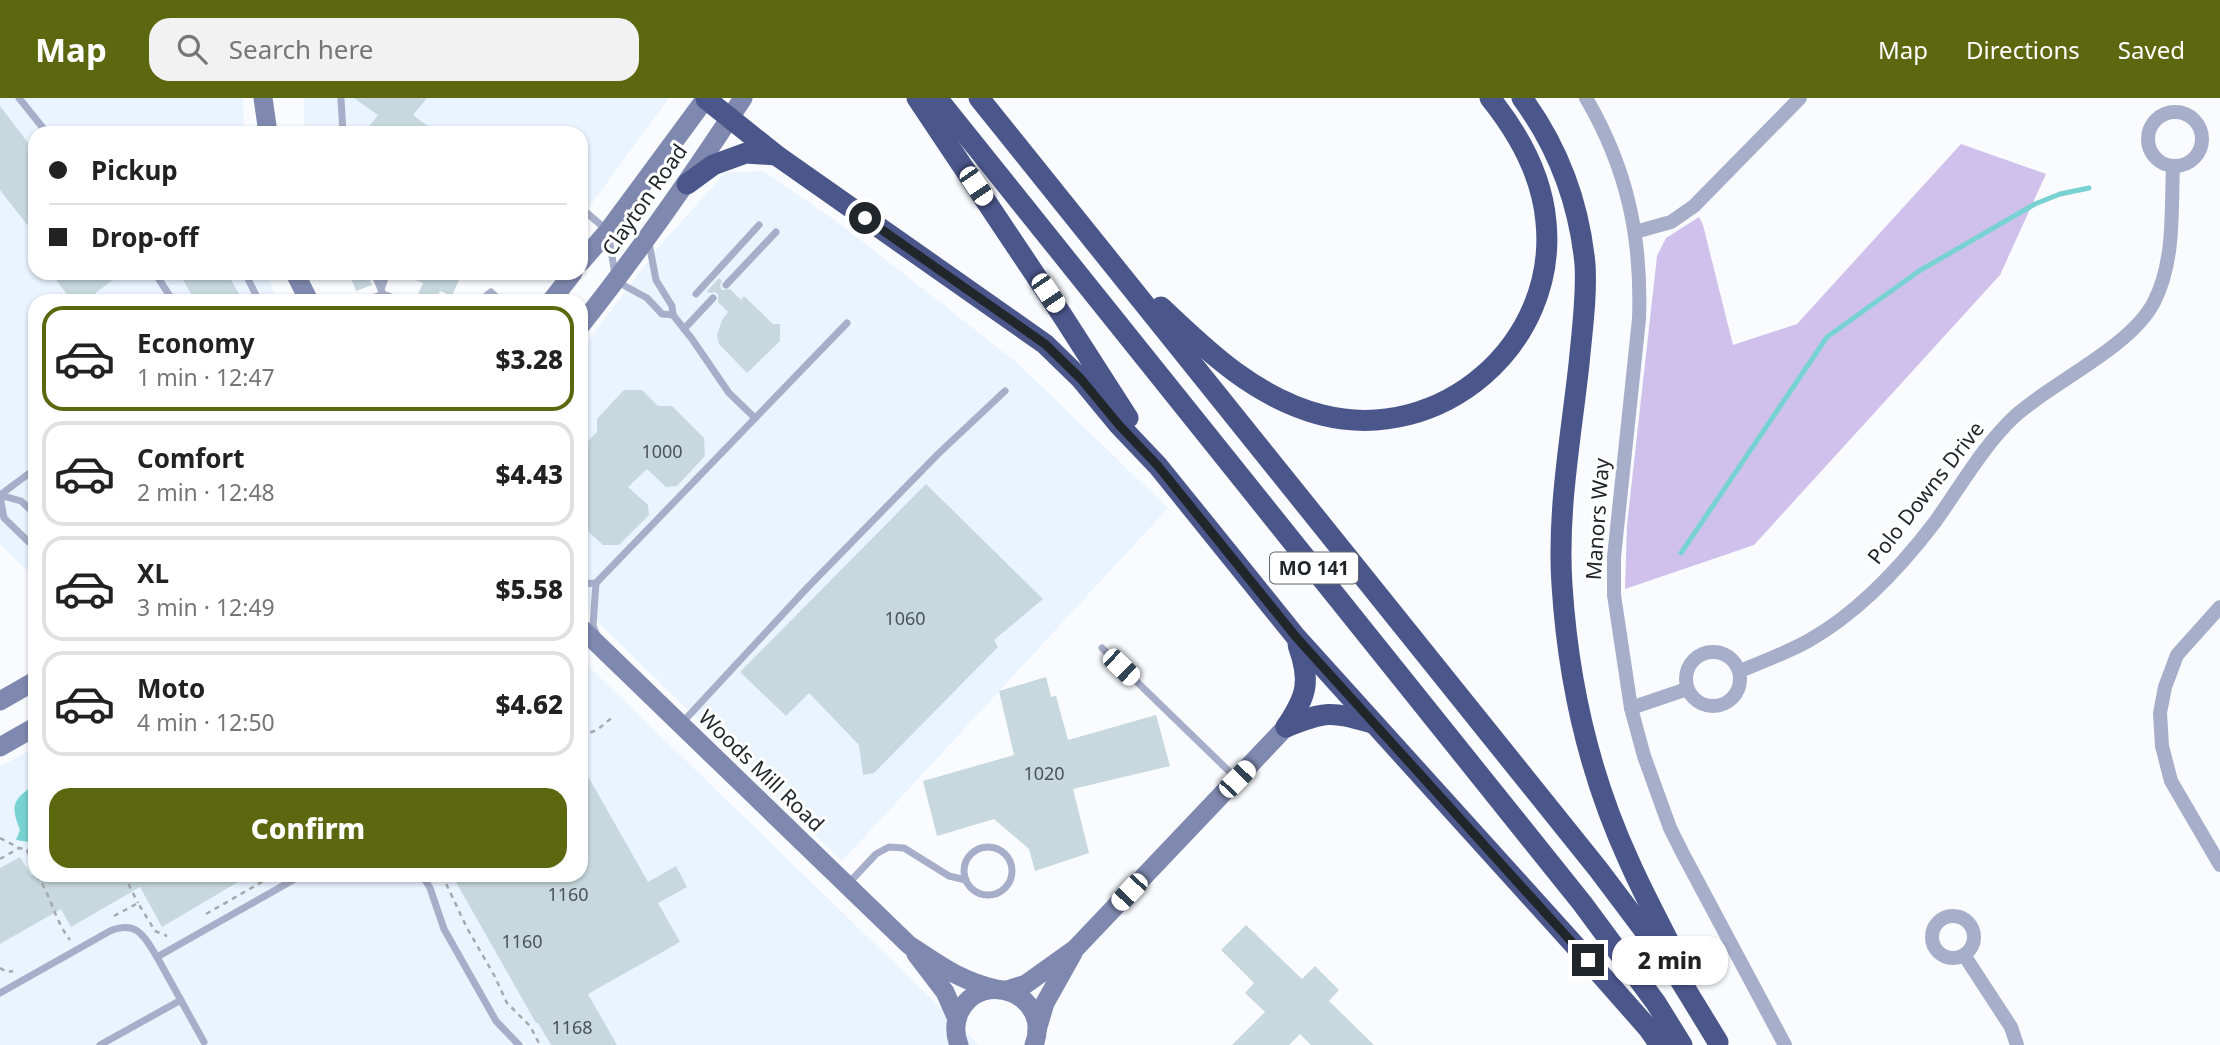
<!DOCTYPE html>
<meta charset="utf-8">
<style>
:root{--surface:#fff;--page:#f2f2f2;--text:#222;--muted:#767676;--line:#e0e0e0;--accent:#5c680f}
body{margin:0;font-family:"Noto Sans",sans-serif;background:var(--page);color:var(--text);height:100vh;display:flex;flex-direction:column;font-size:26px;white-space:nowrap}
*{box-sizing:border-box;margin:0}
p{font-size:23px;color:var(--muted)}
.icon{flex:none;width:38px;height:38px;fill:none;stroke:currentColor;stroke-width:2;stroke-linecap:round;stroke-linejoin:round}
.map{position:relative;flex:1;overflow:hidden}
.drawer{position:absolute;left:28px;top:196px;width:560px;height:588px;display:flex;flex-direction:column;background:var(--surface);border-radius:21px;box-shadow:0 2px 5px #0004}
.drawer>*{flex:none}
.guide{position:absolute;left:28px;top:28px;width:560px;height:154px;border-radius:21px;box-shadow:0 2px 5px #0004;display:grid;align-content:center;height:154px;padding:0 21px;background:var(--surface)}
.end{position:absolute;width:32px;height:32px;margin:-16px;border:9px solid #21262a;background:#fff;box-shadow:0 0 0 4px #fff}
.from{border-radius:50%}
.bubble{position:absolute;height:49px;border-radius:21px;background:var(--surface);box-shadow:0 2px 5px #0004;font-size:23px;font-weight:800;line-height:49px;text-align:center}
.car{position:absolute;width:21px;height:42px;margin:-21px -10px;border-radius:9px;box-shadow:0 0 5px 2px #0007;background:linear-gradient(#fff 24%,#345 0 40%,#fff 0 76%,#345 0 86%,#fff 0)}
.guide b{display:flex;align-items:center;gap:24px;height:66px;font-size:26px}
.guide b+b{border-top:2px solid var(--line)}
.guide i{width:18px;height:18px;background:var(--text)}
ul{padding:12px 0 0;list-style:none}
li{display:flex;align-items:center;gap:21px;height:105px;margin:0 14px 10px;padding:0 7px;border:4px solid var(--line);border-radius:21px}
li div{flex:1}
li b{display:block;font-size:26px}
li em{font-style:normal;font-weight:800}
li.on{border-color:var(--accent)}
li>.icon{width:63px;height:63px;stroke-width:1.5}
.cta{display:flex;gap:14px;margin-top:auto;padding:14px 21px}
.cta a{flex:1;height:80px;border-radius:21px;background:var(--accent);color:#fff;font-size:28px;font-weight:800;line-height:80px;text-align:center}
header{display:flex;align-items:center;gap:42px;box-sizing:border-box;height:98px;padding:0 35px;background:var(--accent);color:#fff}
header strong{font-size:33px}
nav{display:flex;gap:38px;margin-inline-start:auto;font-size:24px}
.search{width:490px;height:63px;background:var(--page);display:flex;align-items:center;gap:18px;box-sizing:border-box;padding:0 24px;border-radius:21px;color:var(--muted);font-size:26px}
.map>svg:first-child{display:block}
</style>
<header>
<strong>Map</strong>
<div class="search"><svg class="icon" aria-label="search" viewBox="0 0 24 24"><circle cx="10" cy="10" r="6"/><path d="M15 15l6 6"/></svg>Search here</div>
<nav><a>Map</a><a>Directions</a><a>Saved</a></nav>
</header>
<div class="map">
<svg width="2220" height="947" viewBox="0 0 2220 947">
<rect width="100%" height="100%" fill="#f9fbfe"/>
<!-- built -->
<g fill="#e9f4ff">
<path d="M0,0h243l1,35h-209v140h231l12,28h-243v277l-35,-34z"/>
<path d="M304,0h365l-88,120v-85h-265l-12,-9z"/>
<path d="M763,73l77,53 176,138 152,146 -326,353 -261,-256v-255l81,-107 63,-70z"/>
<path d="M581,561l398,386h-979v-278l35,-20v128h546z"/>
</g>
<!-- green -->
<path fill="#cfc1ec" d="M1961,46l85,30 -46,101 -246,270 -129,44 2,-64 30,-269 9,-18 33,-21 4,8 30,120 64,-21z"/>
<!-- water -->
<path fill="#78d2d2" d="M35,686v59l-19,-3 4,-10c-10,-26 -7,-30 15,-46z"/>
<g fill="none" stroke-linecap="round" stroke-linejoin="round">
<!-- stream -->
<path stroke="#78d2d2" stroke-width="5" d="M1681,455l146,-216 92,-66 116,-67 25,-10 29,-6"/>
</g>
<!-- building -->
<g fill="#c7d9df">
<path d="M354,0h73l-14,17 24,18h-73l14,-18z"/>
<path d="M0,8l35,46v83l-35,-45z"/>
<path d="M51,175h71l-37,28h-13z"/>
<path d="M179,175h48l16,28h-48z"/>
<path d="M349,175h18l5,12 -16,6z"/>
<path d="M398,175h64l-10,23 -12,-5 -4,10h-21l8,-18z"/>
<path d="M719,180l3,3 -2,5 2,4 8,-1 11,11 3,-4 29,28h7v17l-33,32 -28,-29 -2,-9 5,-15 6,-8 -10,-10v-8l-4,-2 -5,1 -2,-2z"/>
<path d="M624,292h18l16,16h14l32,32 1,18 -28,30 -11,1 -19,-18 -19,18 20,18 1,10 -30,30h-16l-22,-20v-77l16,-16v-13z"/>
<path d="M926,386l117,115 -49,41 4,7 -124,126 -11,2 -4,-30 -50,-52 -23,23 -46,-44z"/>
<path d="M1046,579l5,20 5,-1 12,44 88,-25 14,51 -97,23 16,64 -54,18 -6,-22 -35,-30 -57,17 -14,-55 91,-26 -15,-64z"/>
<path d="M581,666l67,118 28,-16 11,21 -29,16 22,39 -92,52 29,51h-66l-13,-22h-2l-84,-148h129z"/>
<path d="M20,759l11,18h219l-88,52 -22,-40 -69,40 -10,-18 -61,35v-76z"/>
<path d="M1246,827l56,54 13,-13 24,24 -10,11 45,44h-63l-11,-11 -11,11h-57l33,-33 -20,-19 9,-10 -33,-33z"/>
</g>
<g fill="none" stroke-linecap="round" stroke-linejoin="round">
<!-- path -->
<g stroke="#a6a9ac" stroke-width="2.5" stroke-dasharray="5 5" stroke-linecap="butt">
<path d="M581,638l16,-6 17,-14"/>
<path d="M0,740l19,10 16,3"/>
<path d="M27,752l8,22"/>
<path d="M0,761l19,-11"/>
<path d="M37,777c15,23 17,44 33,65"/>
<path d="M124,777l14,28"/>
<path d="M253,777l5,9"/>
<path d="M442,777l25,53 27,47 13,28 23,23 10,19"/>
<path d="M206,816l68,-39"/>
<path d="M114,818l24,-13 17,28 12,5"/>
<path d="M0,870l7,4 6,-1"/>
</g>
<!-- lane -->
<g stroke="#a7aec9" stroke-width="7">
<path d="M19,0l28,35"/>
<path d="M341,1l2,34"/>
<path d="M581,110l27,23 8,50 31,17 15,16 11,1"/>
<path d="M649,145l7,37 16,26 1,9 19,24 37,54 26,25"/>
<path d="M155,175l18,28"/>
<path d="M245,175l14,28"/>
<path d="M374,175l9,21"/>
<path d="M726,187l50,-53"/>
<path d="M381,191l6,-16"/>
<path d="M696,196l63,-69"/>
<path d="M364,203l19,-7 20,7"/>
<path d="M480,203l11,-9 10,9"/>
<path d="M684,231l29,-31"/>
<path d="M0,397l35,-26"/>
<path d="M0,397l21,6 14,13"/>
<path d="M0,398l4,22 31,30"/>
<path d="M581,486l15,-1"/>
<path d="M596,535l-3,-7 3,-43 251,-260"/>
<path d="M1102,550l134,130"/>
<path d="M681,626l126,-136 131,-134 67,-63"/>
<circle cx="988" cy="773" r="24"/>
<path d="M422,777l8,13 14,41 52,92 23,24"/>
<path d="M847,787l29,-31 13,-7 15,1 45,28 17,4"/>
<path d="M157,859l47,85"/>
<path d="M0,895l110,-62c27,-11 34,5 47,26l145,-82"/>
<path d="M100,947l81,-45"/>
</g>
<!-- street -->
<g stroke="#a7aec9" stroke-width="14">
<path d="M1586,0c41,70 56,139 53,221l-25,238v38l17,113 13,48 26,72 13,26 102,191"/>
<circle cx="2175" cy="41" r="27"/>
<path d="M1635,134l36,-10 23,-16 106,-108"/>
<path d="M2220,509l-43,48 -12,32 -5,26 2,33 9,35 49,84"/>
<circle cx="1713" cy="581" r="27"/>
<path d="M1740,573c22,-9 46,-18 68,-30 50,-28 92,-73 127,-119 26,-36 47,-75 80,-106 39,-35 116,-69 139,-114 21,-41 17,-90 19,-135"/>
<path d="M1631,610l56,-19"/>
<circle cx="1953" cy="839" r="21"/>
<path d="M1964,857l47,72 6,18"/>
</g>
<!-- secondary -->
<g stroke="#7f89af" stroke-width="19">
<path d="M263,0l5,35"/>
<path d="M581,164l27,-31 98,-133"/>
<path d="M295,175l14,28"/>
<path d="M551,203l22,-28"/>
<path d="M581,227c58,-73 111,-149 162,-227"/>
<path d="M581,530l328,317c31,20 51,36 87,44"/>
<path d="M0,603l35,-20"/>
<path d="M0,649l35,-20"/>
<path d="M916,856l29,38 12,27"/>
<path d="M1007,892l19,-6 49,-35 211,-222"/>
<path d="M1037,932l8,-27 28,-50"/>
<path d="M959,947c-4,-10 -4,-22 0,-32 23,-47 94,-17 75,32"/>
</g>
<!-- highway -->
<g stroke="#4b568b" stroke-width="21">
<path d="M917,0l145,217 66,103"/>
<path d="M937,0l645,805 74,100 26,42"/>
<path d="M979,0l619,771 76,101 44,72"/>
<path d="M1522,0c36,49 57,105 63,166 2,33 -3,67 -6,100 -8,73 -22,147 -17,221 6,95 27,189 67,276 14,32 31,63 47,95"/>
<path d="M706,1l70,56 269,189 36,35 38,46 39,41 138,171 292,323 60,68 12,17"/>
<path d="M687,86l26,-19 33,-12 30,2"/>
<path d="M1161,209c47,45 95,91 161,108 119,30 236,-71 224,-193 -4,-47 -27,-88 -56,-124"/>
<path d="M1286,629c21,-31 25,-46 12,-82"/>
<path d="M1286,629c40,-16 44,-16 86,-4"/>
</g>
</g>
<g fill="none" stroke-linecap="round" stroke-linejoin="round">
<!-- route -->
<path stroke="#21262a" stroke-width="9" d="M865,120l180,126 36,35 38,46 39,41 138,171 292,323"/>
</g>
<g text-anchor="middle" stroke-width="6" stroke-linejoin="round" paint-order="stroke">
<!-- number labels -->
<g font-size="18" fill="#4a5357">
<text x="662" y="360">1000</text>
<text x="905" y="527">1060</text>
<text x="1044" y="682">1020</text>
<text x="568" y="803">1160</text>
<text x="522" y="850">1160</text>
<text x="572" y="936">1168</text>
</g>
<!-- shield labels -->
<rect fill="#fff" stroke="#64676a" stroke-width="2" x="1270" y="454.5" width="88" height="31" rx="5"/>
<g font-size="19" font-weight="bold" fill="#21262a">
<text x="1314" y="477">MO 141</text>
</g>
<!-- street labels -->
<g font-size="21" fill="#21262a" stroke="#fff">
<text transform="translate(645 102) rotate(-55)" y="7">Clayton Road</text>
<text transform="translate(1926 395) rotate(-52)" y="7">Polo Downs Drive</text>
<text transform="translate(1598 421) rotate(-86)" y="7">Manors Way</text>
<text transform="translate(761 673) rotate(44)" y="7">Woods Mill Road</text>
</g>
</g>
</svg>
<i class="end from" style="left:865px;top:120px"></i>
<i class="end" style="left:1588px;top:862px"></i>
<div class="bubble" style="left:1612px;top:838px;width:116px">2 min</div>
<i class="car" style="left:976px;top:88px;rotate:146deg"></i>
<i class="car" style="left:1048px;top:195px;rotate:146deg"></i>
<i class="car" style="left:1121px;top:569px;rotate:134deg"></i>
<i class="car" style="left:1237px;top:681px;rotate:44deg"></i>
<i class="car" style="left:1129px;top:794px;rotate:223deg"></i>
<div class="guide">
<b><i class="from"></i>Pickup</b>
<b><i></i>Drop-off</b>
</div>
<section class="drawer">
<ul>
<li class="on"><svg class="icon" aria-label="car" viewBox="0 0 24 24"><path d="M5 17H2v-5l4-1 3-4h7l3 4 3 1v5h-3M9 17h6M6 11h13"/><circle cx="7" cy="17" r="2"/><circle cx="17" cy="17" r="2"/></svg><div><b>Economy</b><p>1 min · 12:47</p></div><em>$3.28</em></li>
<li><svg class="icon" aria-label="car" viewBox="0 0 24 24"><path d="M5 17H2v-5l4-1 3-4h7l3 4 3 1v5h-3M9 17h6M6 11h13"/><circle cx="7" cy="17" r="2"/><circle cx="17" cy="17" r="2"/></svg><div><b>Comfort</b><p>2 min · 12:48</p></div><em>$4.43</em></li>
<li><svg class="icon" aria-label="car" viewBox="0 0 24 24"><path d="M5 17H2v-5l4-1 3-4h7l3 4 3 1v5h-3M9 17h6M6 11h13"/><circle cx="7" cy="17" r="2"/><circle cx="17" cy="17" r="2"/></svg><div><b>XL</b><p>3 min · 12:49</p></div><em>$5.58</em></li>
<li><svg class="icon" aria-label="car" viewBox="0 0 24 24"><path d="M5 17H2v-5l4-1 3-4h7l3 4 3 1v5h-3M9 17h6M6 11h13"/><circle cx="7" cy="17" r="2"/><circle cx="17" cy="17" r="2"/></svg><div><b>Moto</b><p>4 min · 12:50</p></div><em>$4.62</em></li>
</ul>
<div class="cta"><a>Confirm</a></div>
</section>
</div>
